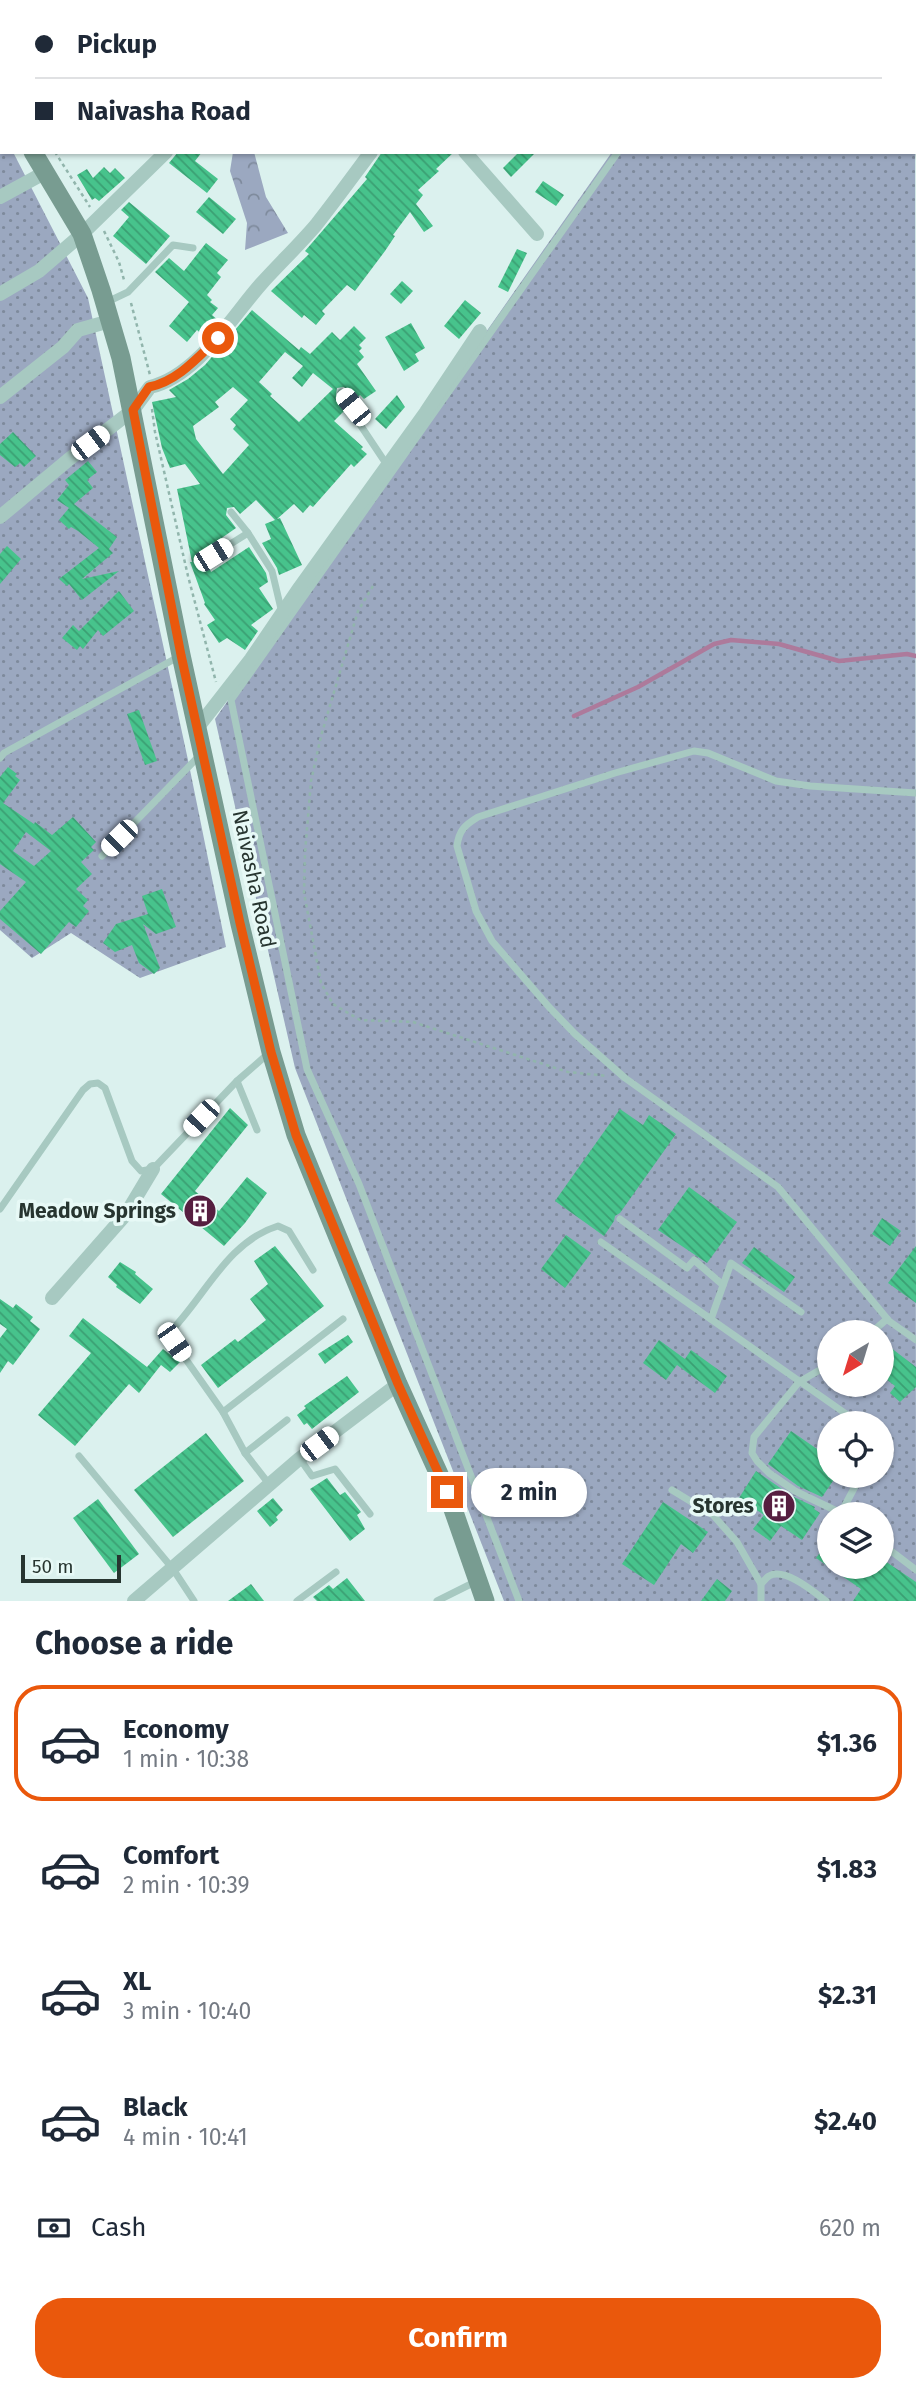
<!DOCTYPE html>
<meta charset="utf-8">
<style>
:root{--surface:#fff;--page:#f6f6f7;--text:#1f2937;--muted:#747a83;--line:#e0e1e3;--accent:#ea580c}
body{margin:0;font-family:"Fira Sans",sans-serif;background:var(--page);color:var(--text);height:100vh;display:flex;flex-direction:column;font-size:26px;white-space:nowrap}
*{box-sizing:border-box;margin:0}
p{font-size:23px;color:var(--muted)}
.icon{flex:none;width:38px;height:38px;fill:none;stroke:currentColor;stroke-width:2;stroke-linecap:round;stroke-linejoin:round}
.map{position:relative;height:1601px;overflow:hidden}
.drawer{display:flex;flex-direction:column;background:var(--surface);flex:1}
.drawer>*{flex:none}
.hud{position:absolute;left:0px;top:0px;width:917px;height:154px;box-shadow:0 2px 5px #0004;display:grid;align-content:center;height:154px;padding:0 35px;background:var(--surface)}
.needle{width:46px;rotate:218deg}
.fabs{position:absolute;left:817px;top:1320px;display:grid;gap:14px}
.fabs a{display:grid;place-items:center;width:77px;height:77px;border-radius:50%;background:var(--surface);box-shadow:0 2px 5px #0004;font-size:35px}
.scale{position:absolute;left:21px;bottom:18px;width:100px;box-sizing:border-box;padding-left:7px;border:4px solid #273530;border-top:0;font-size:19px;line-height:24px;white-space:nowrap;color:#273530;-webkit-text-stroke:5px #e7f9f6;paint-order:stroke}
.end{position:absolute;width:32px;height:32px;margin:-16px;border:9px solid #ea580c;background:#fff;box-shadow:0 0 0 4px #fff}
.from{border-radius:50%}
.bubble{position:absolute;height:49px;border-radius:24px;background:var(--surface);box-shadow:0 2px 5px #0004;font-size:23px;font-weight:700;line-height:49px;text-align:center}
.car{position:absolute;width:21px;height:42px;margin:-21px -10px;border-radius:9px;box-shadow:0 0 5px 2px #0007;background:linear-gradient(#fff 24%,#345 0 40%,#fff 0 76%,#345 0 86%,#fff 0)}
.hud b{display:flex;align-items:center;gap:24px;height:66px;font-size:26px}
.hud b+b{border-top:2px solid var(--line)}
.hud i{width:18px;height:18px;background:var(--text)}
ul{padding:0;list-style:none}
li{display:flex;align-items:center;gap:21px;height:116px;margin:0 14px 10px;padding:0 21px;border:4px solid transparent;border-radius:28px}
li div{flex:1}
li b{display:block;font-size:26px}
li em{font-style:normal;font-weight:700}
li.current{border-color:var(--accent)}
li>.icon{width:63px;height:63px;stroke-width:1.5}
h2{padding:0 35px;font-size:32px;line-height:84px}
.pay{display:flex;align-items:center;gap:18px;height:77px;padding:0 35px;font-size:26px}
.pay p{margin-inline-start:auto}
.action{display:flex;gap:14px;margin-top:auto;padding:14px 35px}
.action a{flex:1;height:80px;border-radius:28px;background:var(--accent);color:#fff;font-size:28px;font-weight:700;line-height:80px;text-align:center}
.map>svg:first-child{display:block}
</style>
<div class="map">
<svg width="916" height="1601" viewBox="0 0 916 1601">
<defs>
<pattern id="grass-dots" width="8" height="8" patternUnits="userSpaceOnUse" patternTransform="scale(1.75)"><rect width="8" height="8" fill="#9ba8c0"/><path d="M2 2h.1M6 6h.1" fill="none" stroke="#7e8a9c" stroke-width="1.8" stroke-linecap="round"/></pattern>
<pattern id="forest-crowns" width="20" height="18" patternUnits="userSpaceOnUse" patternTransform="scale(1.75)"><rect width="20" height="18" fill="#9ba8c0"/><path d="M2 6a3 3 0 1 1 6 0M12 15a3 3 0 1 1 6 0" fill="none" stroke="#7e8a9c"/></pattern>
<pattern id="building-back-hatch" width="6" height="6" patternUnits="userSpaceOnUse" patternTransform="scale(1.75)"><rect width="6" height="6" fill="#47c38c"/><path d="M-1 5l2 2M0 0l6 6M5-1l2 2" fill="none" stroke="#3b9f73"/></pattern>
</defs>
<rect width="100%" height="100%" fill="#dbf1ee"/>
<!-- grass -->
<g fill="url(#grass-dots)" fill-rule="evenodd">
<path d="M915,12l1,1589h-412l-209,-533 -80,-349 397,-567h303zM830,1332h52v52h-52zM830,1423h52v52h-52zM830,1514h52v52h-52z"/>
<path d="M0,134l2,18h11l75,146 100,462 38,187 -86,31 -69,-45 -39,25 -32,-28z"/>
</g>
<!-- forest -->
<path fill="url(#forest-crowns)" d="M233,152h21l12,45 22,36 -43,17 2,-27 -17,-52z"/>
<g fill="none" stroke-linecap="round" stroke-linejoin="round">
<!-- stream -->
<path stroke="#ad7a9b" stroke-width="4.5" d="M574,716l64,-29 76,-43 17,-4 48,4 60,17 68,-7 9,2"/>
</g>
<!-- building -->
<g fill="url(#building-back-hatch)" fill-rule="evenodd">
<path d="M178,152h24l-7,9 23,18 -11,14 -38,-30z"/>
<path d="M382,152h72l-18,17 3,2 -21,19 5,5 -7,9 17,22 -9,6 -14,-20 -17,23 2,1 -10,15 -30,40 -8,-6 -25,26 3,3 -9,11 -12,-10 -2,3 -31,-27 38,-37 -4,-3 62,-72 -2,-2z"/>
<path d="M519,152h17l-25,25 -8,-9z"/>
<path d="M104,167l6,6 5,-5 10,10 -26,23 -4,-3 -3,2 -15,-25 10,-6 6,9z"/>
<path d="M543,181l21,14 -8,11 -21,-14z"/>
<path d="M209,197l27,22 -13,15 -27,-22z"/>
<path d="M129,202l41,34 -24,28 -33,-28 16,-19 -8,-7z"/>
<path d="M206,243l22,17 -11,13 4,4 -14,18 5,5 -2,2 8,6 -6,7 7,6 -14,16 -8,-7 -10,12 -18,-16 20,-24 -34,-30 14,-14 15,13z"/>
<path d="M517,249l10,4 -19,39 -10,-5z"/>
<path d="M402,281l11,10 -12,13 -11,-10z"/>
<path d="M465,300l16,13 -22,26 -15,-13z"/>
<path d="M252,310l47,40 2,-3 9,7 22,-22 8,8 14,-14 12,12 -7,7 3,3 -3,3 5,6 -7,7 19,27 -12,8 -4,-4 -5,5 -11,-13 -7,1 -1,7 10,14 -12,12 29,26 -2,2 6,5 -13,13 -3,-3 -38,43 -3,-2 -7,8 -9,-9 -17,15 3,-1 22,47 -23,10 -2,-7 -15,-25 9,-4 -6,-15 10,-4 -19,-20 -16,14 -6,-7 -7,1 -1,7 10,13 -33,23 8,21 38,-25 17,26 2,9 -9,6 14,21 -22,16 7,6 -13,19 -18,-12 -8,5 -12,-18 8,-5 -11,-16 1,-1 -15,-41h2l-15,-73 23,-5 -15,-20 -15,4 -8,-20 -10,-46 24,-5 -7,-7 19,-11 17,-14zM285,352l18,14 -11,12 10,9 11,-14 20,16 -34,33 -29,-26 2,-2 -13,-12zM233,387l15,13 -18,19 6,6 -3,4 16,16 -26,29 -27,-35 -3,-13 26,-19 -4,-5z"/>
<path d="M411,323l14,25 -10,6 4,7 -15,10 -19,-34z"/>
<path d="M397,395l8,12 -19,22 -11,-10z"/>
<path d="M13,432l23,24 -12,11 -4,-4 -5,4 -15,-12v-11z"/>
<path d="M88,461l9,11 -10,8 6,8 -19,16 43,33 -8,12 4,4 -31,26 37,-8 -37,29 -13,-16 -2,2 -8,-7 40,-31 -21,-17 -7,-4 -2,2 -10,-9 10,-12 -12,-8 12,-15 -4,-5z"/>
<path d="M7,546l14,13 -21,25v-30z"/>
<path d="M119,591l15,20 -31,25 -5,-6 -15,19 -3,-3 -3,4 -15,-12 11,-13 6,6z"/>
<path d="M139,710l18,51 -12,4 -18,-51z"/>
<path d="M8,767l9,7 -2,2 5,4 -17,23 31,21 1,-2 17,13 21,-18 23,25 -5,5 3,3 -13,12 11,12 -16,15 12,11 -5,6 6,5 -13,16 -7,-5 -28,32 -41,-35v-8l26,-29 -26,-18v-87zM26,832l25,19 -17,15 -21,-15z"/>
<path d="M162,889l14,38 -20,7 -13,-10 17,44 -6,6 -15,-11 -7,-18 -17,7 -12,-9 13,-19 32,-10 -6,-18z"/>
<path d="M230,1108l18,17 -53,66 24,20 28,-34 20,16 -22,30 -21,23 -63,-52z"/>
<path d="M620,1109l23,16 6,-10 27,19 -56,79 -5,3 -1,5 -10,15 -49,-35z"/>
<path d="M689,1187l48,35 -30,41 -49,-33z"/>
<path d="M882,1218l19,13 -11,15 -18,-12z"/>
<path d="M566,1235l25,18 -26,35 -24,-19z"/>
<path d="M275,1246l49,60 -106,82 -17,-23 34,-26 3,3 28,-22 -16,-21 18,-15 -14,-23z"/>
<path d="M916,1246v57l-28,-20z"/>
<path d="M754,1247l41,30 -11,15 -42,-29z"/>
<path d="M120,1262l16,10 -1,2 18,15 -13,15 -24,-17 1,-2 -9,-8z"/>
<path d="M0,1299l13,9 3,-4 17,13 -3,4 10,8 -27,36 -5,-4 -8,12v-35l7,-9 -7,-5z"/>
<path d="M83,1318l64,49 16,-18 17,13 -10,10 -9,-7 -22,28 -10,-9 -54,62 -37,-31 53,-62 -22,-17z"/>
<path d="M348,1335l5,7 -28,22 -7,-10z"/>
<path d="M659,1340l26,19 6,-9 36,26 -12,17 -38,-28 -11,15 -23,-17z"/>
<path d="M882,1341l34,26v20l-16,15 -10,-9 5,-7 -13,-10z"/>
<path d="M347,1376l12,16 -47,37 -5,-6 -3,2 -7,-10 9,-7 -2,-2z"/>
<path d="M791,1431l39,27v17h7l-15,22 -24,-11 -30,-22z"/>
<path d="M206,1433l38,48 -71,56 -39,-47z"/>
<path d="M756,1471l36,25 23,11 -1,2 6,4 -18,27 -21,-14 -11,15 -17,-12 11,-14 -25,-17z"/>
<path d="M327,1478l13,17 5,-3 16,20 -4,3 8,14 -15,12 -40,-52z"/>
<path d="M273,1498l10,12 -7,7 2,3 -8,7 -13,-16z"/>
<path d="M98,1499l41,55 -25,19 -41,-55z"/>
<path d="M663,1502l45,30 -15,21 -12,-9 -27,41 -32,-21z"/>
<path d="M830,1539v27h24l15,11 7,-11h6v-7l34,23v19h-63l8,-12 -45,-31z"/>
<path d="M347,1578l18,23h-48l-4,-4 16,-12 4,4z"/>
<path d="M717,1579l15,12 -7,10h-24z"/>
<path d="M251,1584l13,17h-36z"/>
</g>
<g fill="none" stroke-linecap="round" stroke-linejoin="round">
<!-- path -->
<g stroke="#91b5ac" stroke-width="2.5" stroke-dasharray="3.5 3.5" stroke-linecap="butt">
<path d="M55,152l35,55"/>
<path d="M104,231l15,31 5,18"/>
<path d="M131,303l19,72"/>
<path d="M152,409l3,23 33,144 28,106"/>
<path d="M373,586l-15,25 -37,125 -10,45 -6,72 -1,40 17,90 12,21 27,16 53,2 155,50 40,4"/>
</g>
<!-- lane -->
<g stroke="#a7c9c1" stroke-width="7">
<path d="M901,0l2,2"/>
<path d="M724,2l1,-2"/>
<path d="M915,13h1"/>
<path d="M107,302l21,-10 45,-47 20,3"/>
<path d="M341,392l12,15 4,13 30,45"/>
<path d="M231,512l17,21 24,38 10,42"/>
<path d="M213,555l35,-22"/>
<path d="M0,758l4,-5 176,-97"/>
<path d="M916,793l-106,-7 -34,-5 -68,-28 -14,-2 -79,22 -137,44c-13,8 -19,13 -21,29l19,65 16,30 57,66 26,27 50,44 153,109 111,134 27,19"/>
<path d="M102,856l98,-101"/>
<path d="M237,1081l20,49"/>
<path d="M0,1209l83,-119 7,-6 8,-1 7,5 27,73 9,10 12,-2 84,-88 33,-29"/>
<path d="M620,1219l67,49 7,-8 29,25"/>
<path d="M601,1242l258,181"/>
<path d="M711,1319l20,-56 70,49"/>
<path d="M872,1332l15,-13"/>
<path d="M830,1364l-31,18 -45,55 -2,16 5,8 12,12 26,18 48,23"/>
<path d="M223,1412l120,-93"/>
<path d="M245,1453l42,-33"/>
<path d="M79,1456l94,113 21,32"/>
<path d="M300,1459l12,17 23,-7 35,45"/>
<path d="M269,1484l-24,-31 -22,-41 -55,-78c36,-35 58,-92 110,-108l11,5 24,39"/>
<path d="M672,1490l41,25 24,27 24,42"/>
<path d="M841,1513l20,-38"/>
<path d="M882,1544l34,26"/>
<path d="M297,1601l39,-29"/>
<path d="M437,1601l40,-20"/>
<path d="M519,1601l-160,-417 -52,-115 -76,-369 387,-548"/>
<path d="M761,1601v-17c3,-3 5,-6 8,-8 16,-9 45,16 57,25"/>
</g>
<!-- street -->
<g stroke="#a7c9c1" stroke-width="14">
<path d="M340,0l2,2"/>
<path d="M59,2l2,-2"/>
<path d="M0,52l2,-2"/>
<path d="M465,152l72,82"/>
<path d="M0,197l44,-24"/>
<path d="M0,294l39,-23 43,-37 84,-82"/>
<path d="M0,397l63,-50 15,-17 32,-9"/>
<path d="M0,517l68,-57 65,-50 17,-23c47,-11 81,-69 111,-103 18,-20 38,-39 55,-59 19,-24 37,-49 55,-73"/>
<path d="M198,727l53,-68 49,-72 126,-175 54,-81"/>
<path d="M52,1298l74,-84 27,-45"/>
<path d="M134,1601l165,-142 99,-75"/>
</g>
<!-- secondary -->
<g stroke="#789c91" stroke-width="19">
<path d="M0,102l2,2"/>
<path d="M33,152l49,82 19,56 20,68 60,297 59,269 31,128 25,83 102,249 49,108 38,109"/>
</g>
</g>
<g fill="none" stroke-linecap="round" stroke-linejoin="round">
<!-- route -->
<path stroke="#ea580c" stroke-width="9" d="M218,338c-20,19 -40,43 -69,49l-16,23 48,245 59,268 31,129 25,83 102,249 49,108"/>
</g>
<!-- icons -->
<defs>
<symbol id="building-disc" viewBox="-11 -11 22 22"><circle r="9.5" fill="#561e40" stroke="#e7f9f6"/><path d="M-4-6H4V6H1V3H-1V6H-4ZM-2.5-4.3h1.7v1.8h-1.7ZM.8-4.3h1.7v1.8H.8ZM-2.5-1h1.7V.8h-1.7ZM.8-1h1.7V.8H.8Z" fill="#fff"/></symbol>
</defs>
<g fill-rule="evenodd">
<use href="#building-disc" x="181" y="1192" width="38" height="38"/>
<use href="#building-disc" x="760" y="1487" width="38" height="38"/>
</g>
<g text-anchor="middle" stroke-width="7" stroke-linejoin="round" paint-order="stroke">
<!-- street labels -->
<g font-size="21" fill="#273530" stroke="#e7f9f6">
<text transform="translate(254 879) rotate(78)" y="7">Naivasha Road</text>
</g>
<!-- poi labels -->
<g font-size="21" font-weight="bold" fill="#273530" stroke="#e7f9f6" text-anchor="end">
<text x="176" y="1218">Meadow Springs</text>
<text x="754" y="1513">Stores</text>
</g>
</g>
</svg>
<div class="fabs">
<a><svg class="needle" viewBox="-14 -14 28 28"><path d="M0-13l5 13h-10z" fill="#e53935"/><path d="M0 13l5-13h-10z" fill="#747a83"/></svg></a>
<a><svg class="icon" aria-label="locate" viewBox="0 0 24 24"><circle cx="12" cy="12" r="6"/><path d="M12 2v4M12 18v4M2 12h4M18 12h4"/></svg></a>
<a><svg class="icon" aria-label="layers" viewBox="0 0 24 24"><path d="M12 4l9 5-9 5-9-5zM3 14l9 5 9-5"/></svg></a>
</div>
<div class="scale">50 m</div>
<i class="end from" style="left:218px;top:338px"></i>
<i class="end" style="left:447px;top:1492px"></i>
<div class="bubble" style="left:471px;top:1468px;width:116px">2 min</div>
<i class="car" style="left:353px;top:407px;rotate:321deg"></i>
<i class="car" style="left:90px;top:443px;rotate:53deg"></i>
<i class="car" style="left:213px;top:555px;rotate:58deg"></i>
<i class="car" style="left:119px;top:838px;rotate:225deg"></i>
<i class="car" style="left:201px;top:1118px;rotate:223deg"></i>
<i class="car" style="left:174px;top:1342px;rotate:145deg"></i>
<i class="car" style="left:319px;top:1444px;rotate:53deg"></i>
<div class="hud">
<b><i class="from"></i>Pickup</b>
<b><i></i>Naivasha Road</b>
</div>
</div>
<section class="drawer">
<h2>Choose a ride</h2>
<ul>
<li class="current"><svg class="icon" aria-label="car" viewBox="0 0 24 24"><path d="M5 17H2v-5l4-1 3-4h7l3 4 3 1v5h-3M9 17h6M6 11h13"/><circle cx="7" cy="17" r="2"/><circle cx="17" cy="17" r="2"/></svg><div><b>Economy</b><p>1 min · 10:38</p></div><em>$1.36</em></li>
<li><svg class="icon" aria-label="car" viewBox="0 0 24 24"><path d="M5 17H2v-5l4-1 3-4h7l3 4 3 1v5h-3M9 17h6M6 11h13"/><circle cx="7" cy="17" r="2"/><circle cx="17" cy="17" r="2"/></svg><div><b>Comfort</b><p>2 min · 10:39</p></div><em>$1.83</em></li>
<li><svg class="icon" aria-label="car" viewBox="0 0 24 24"><path d="M5 17H2v-5l4-1 3-4h7l3 4 3 1v5h-3M9 17h6M6 11h13"/><circle cx="7" cy="17" r="2"/><circle cx="17" cy="17" r="2"/></svg><div><b>XL</b><p>3 min · 10:40</p></div><em>$2.31</em></li>
<li><svg class="icon" aria-label="car" viewBox="0 0 24 24"><path d="M5 17H2v-5l4-1 3-4h7l3 4 3 1v5h-3M9 17h6M6 11h13"/><circle cx="7" cy="17" r="2"/><circle cx="17" cy="17" r="2"/></svg><div><b>Black</b><p>4 min · 10:41</p></div><em>$2.40</em></li>
</ul>
<div class="pay"><svg class="icon" aria-label="cash" viewBox="0 0 24 24"><path d="M3 7h18v10H3z"/><circle cx="12" cy="12" r="2"/></svg>Cash<p>620 m</p></div>
<div class="action"><a>Confirm</a></div>
</section>
